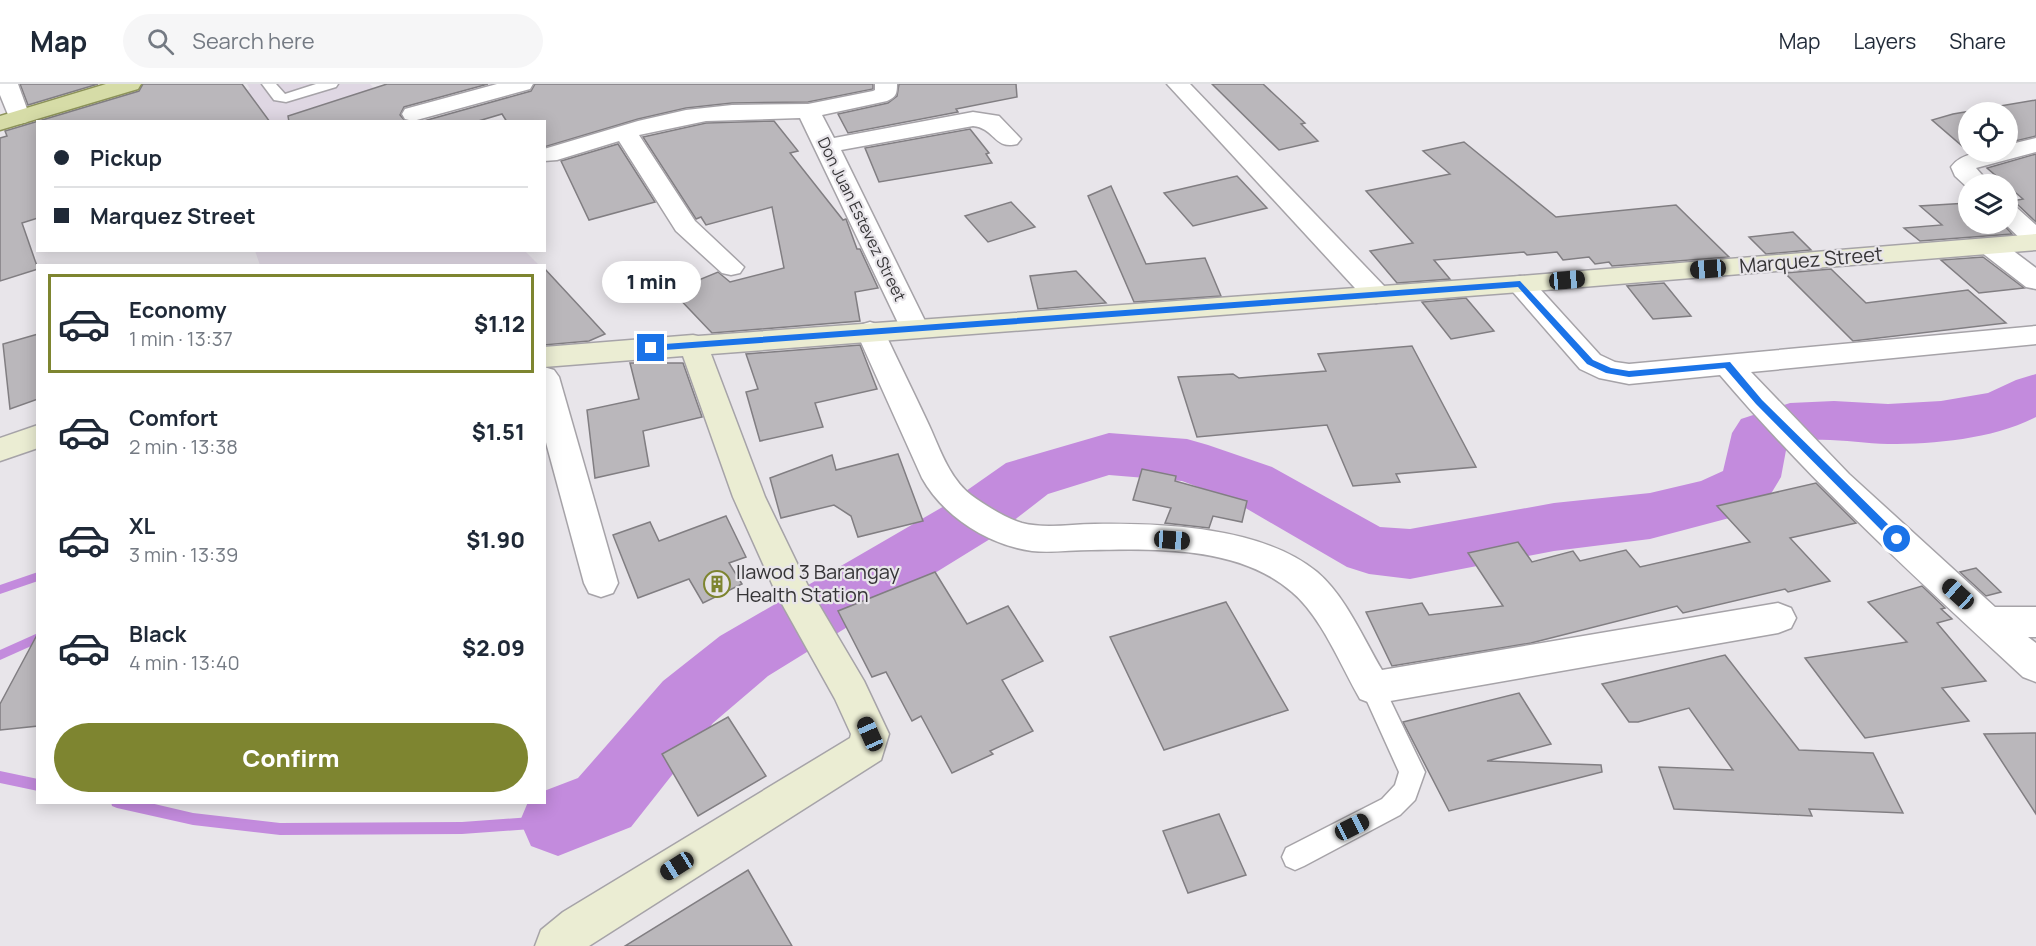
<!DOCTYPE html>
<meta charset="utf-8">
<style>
:root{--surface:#fff;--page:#f6f6f7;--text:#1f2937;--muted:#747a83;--line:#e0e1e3;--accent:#7e8530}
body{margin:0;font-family:Manrope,sans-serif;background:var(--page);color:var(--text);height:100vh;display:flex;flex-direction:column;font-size:22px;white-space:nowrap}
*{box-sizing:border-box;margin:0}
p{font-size:20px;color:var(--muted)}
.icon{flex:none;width:33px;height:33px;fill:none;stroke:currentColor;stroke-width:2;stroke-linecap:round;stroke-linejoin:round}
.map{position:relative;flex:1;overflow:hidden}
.side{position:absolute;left:36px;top:180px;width:510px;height:540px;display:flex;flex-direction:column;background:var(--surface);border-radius:0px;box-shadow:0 3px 15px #0003}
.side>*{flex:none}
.hud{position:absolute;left:36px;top:36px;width:510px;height:132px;border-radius:0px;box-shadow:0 3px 15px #0003;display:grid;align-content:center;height:132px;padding:0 18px;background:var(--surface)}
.fabs{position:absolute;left:1958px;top:18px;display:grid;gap:12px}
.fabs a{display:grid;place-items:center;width:60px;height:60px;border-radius:50%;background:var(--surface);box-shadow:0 3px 15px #0003;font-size:30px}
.end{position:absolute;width:27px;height:27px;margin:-14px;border:8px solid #1a73e8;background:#fff;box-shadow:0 0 0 3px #fff}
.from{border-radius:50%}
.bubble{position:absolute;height:42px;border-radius:21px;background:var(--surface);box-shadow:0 3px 15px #0003;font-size:20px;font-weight:800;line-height:42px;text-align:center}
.car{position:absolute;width:18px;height:36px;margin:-18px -9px;border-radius:8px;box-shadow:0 0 4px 2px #0007;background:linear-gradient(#222 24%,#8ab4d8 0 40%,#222 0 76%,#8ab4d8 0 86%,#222 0)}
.hud b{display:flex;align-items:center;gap:21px;height:57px;font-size:22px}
.hud b+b{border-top:2px solid var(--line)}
.hud i{width:15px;height:15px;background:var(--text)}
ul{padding:10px 0 0;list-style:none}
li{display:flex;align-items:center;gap:18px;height:99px;margin:0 12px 9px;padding:0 6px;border:3px solid transparent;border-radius:0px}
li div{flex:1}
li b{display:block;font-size:22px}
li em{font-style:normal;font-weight:800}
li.current{border-color:var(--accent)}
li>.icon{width:54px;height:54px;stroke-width:1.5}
.cta{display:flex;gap:12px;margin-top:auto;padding:12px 18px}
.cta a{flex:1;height:69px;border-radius:36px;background:var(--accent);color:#fff;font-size:24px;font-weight:800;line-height:69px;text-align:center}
header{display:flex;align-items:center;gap:36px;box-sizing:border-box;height:84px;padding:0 30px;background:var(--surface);border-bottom:2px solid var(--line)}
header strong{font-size:28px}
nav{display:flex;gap:33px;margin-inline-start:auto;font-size:21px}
.search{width:420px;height:54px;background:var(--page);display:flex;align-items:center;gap:15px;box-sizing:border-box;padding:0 21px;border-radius:33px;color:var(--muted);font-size:22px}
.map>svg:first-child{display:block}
</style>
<header>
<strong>Map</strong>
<div class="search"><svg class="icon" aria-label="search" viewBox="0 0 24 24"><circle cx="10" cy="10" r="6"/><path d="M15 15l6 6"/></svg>Search here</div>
<nav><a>Map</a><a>Layers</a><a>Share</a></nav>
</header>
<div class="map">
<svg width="2036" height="862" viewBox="0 0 2036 862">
<rect width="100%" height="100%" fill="#e8e5ea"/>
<!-- built -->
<g fill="#dfd7e3">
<path d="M247,0h123l35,37h-188l-6,-18 39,-14z"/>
<path d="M255,167h270l14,14h-279z"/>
</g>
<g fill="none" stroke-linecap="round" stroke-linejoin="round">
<!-- stream -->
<g fill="#c38bdd" fill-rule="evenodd">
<path d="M38,488v9l-38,13v-9z"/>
<path d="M38,549v10l-38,17v-10z"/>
<path d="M0,687l38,8v12l-38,-8z"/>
<path d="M111,718h35l47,11 87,10 182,-1 96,-7 5,2 1,4 -1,4 -5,2 -96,7 -182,1 -87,-10 -76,-17 -5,-2z"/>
</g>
<!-- river -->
<path fill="#c38bdd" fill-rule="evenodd" d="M2036,290v43c-43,22 -100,27 -148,27 -32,0 -70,-10 -101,1l-6,32 -15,25 -29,14 -87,23 -96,12 -144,28 -41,-5 -22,-7 -117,-68 -48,-18 -73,-6 -61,19 -58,45 -222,137 -55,47 -82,104 -73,29 -27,-10 -11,-25 8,-19h16v-11l34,-13 85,-97 57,-45 226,-131 60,-42 103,-30 78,6 21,6 64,22 108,60 30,2 144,-26 96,-10 51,-12 22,-10 9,-38 9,-14 49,-16 44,-2 54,3 53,-3 47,-8 28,-13z"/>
</g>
<!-- building -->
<g fill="#bab7bb" stroke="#817e82" stroke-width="1.5">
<path d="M20,0h78l-70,21z"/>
<path d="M143,0h99l28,38h-232v96l-16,5 16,46 -38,12v-143l7,-2 -2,-5 134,-40z"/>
<path d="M387,0h101l-84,23 -4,8 6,7h-117l-1,-6z"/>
<path d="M535,0h338v5l-65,13 -76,1 -46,5 -48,11 -94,28v-25h-37l-5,-8 -27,8h-55l111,-31z"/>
<path d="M899,0h117l1,13 -61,12 2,3 -110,21 -10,-19 50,-11 9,-7z"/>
<path d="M1212,0h51l42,39 -4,1 17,17 -39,9z"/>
<path d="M2036,16v36l-29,7v-31h-39v39l-36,-31 21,-6z"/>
<path d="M774,37l24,30 -8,2 53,67 3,-1 11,30h3l18,39 -23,4 5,29 -148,12 -40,-42 46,-19 12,10 54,-14 -12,-61 -66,18 -5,-8 -5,2 -53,-82 63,-14z"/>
<path d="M970,45l19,24 -3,1 6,9 -113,19 -14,-34z"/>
<path d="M1464,58l92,75 120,-12 53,52 -117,9 -3,-4 -14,2 -6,-7 -26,3 -6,-8 -30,3 -3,-3 -90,8 16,19 -53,4 -27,-32 43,-8 -47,-52 84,-17 -27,-23z"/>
<path d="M618,60l37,58 -66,18 -28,-59z"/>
<path d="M2036,70v68l-18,-17 -11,-3 16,-3 -36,-31z"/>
<path d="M1237,92l30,32 -74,18 -29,-33z"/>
<path d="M1111,102l35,78 59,-6 16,38 -87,6 -46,-106z"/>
<path d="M1011,118l24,25 -47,15 -23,-26z"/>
<path d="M1968,119v21h35l9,10 -92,7 -16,-13 38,-3 -22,-19z"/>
<path d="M1793,148l18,18 -45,4 -17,-17z"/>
<path d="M1983,173l41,31 -45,5 -38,-33z"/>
<path d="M544,184l38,41 23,25 -16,7 -45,4z"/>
<path d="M1831,185l35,34 102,-13 38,33 -153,18 -68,-68z"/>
<path d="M1076,187l30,32 -68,6 -8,-33z"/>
<path d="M1664,199l27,33 -38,3 -26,-33z"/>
<path d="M1466,214l28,33 -43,8 -29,-37z"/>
<path d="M38,250v65l-28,10 -7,-65z"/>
<path d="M860,261l17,44 -62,14 8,24 -63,14 -14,-49 12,-3 -12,-35z"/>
<path d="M1412,262l64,121 -80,7 4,8 -47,4 -26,-61 -130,12 -19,-60 55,-3 6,4 87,-7 -8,-17z"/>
<path d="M630,279h53l19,54 -59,14 6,35 -54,12 -8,-68 52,-11z"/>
<path d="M898,370l25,67 -65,16 -7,-21 -17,-11 -53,13 -11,-40 62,-23 4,15z"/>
<path d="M1142,385l34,7 -1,5 72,20 -5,21 -29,-6 -4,12 -44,-5 6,-15 -38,-8z"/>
<path d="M1816,399l40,40 -66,15 40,43 -42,11 -3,-3 -102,24 -6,-7 -146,37 -139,23 -26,-54 56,-9 7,12 74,-9 -35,-53 50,-11 14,20 41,-11 7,10 46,-11 14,17 110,-25 -33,-36z"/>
<path d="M726,432l20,41 -17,6 13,21 -39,19 -14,-24 -51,19 -25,-63 37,-13 9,19z"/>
<path d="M1976,484l25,24 -15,4 -26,-24z"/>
<path d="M935,488l32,52 41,-18 35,55 -41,19 31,51 -43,20 3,3 -41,19 -31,-57 -9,5 -26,-49 -14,5 -34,-66z"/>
<path d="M1922,502l23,22 -4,1 11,10 -15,4 49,58 -44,7 27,33 -104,17 -60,-80 102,-16 -39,-40z"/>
<path d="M1226,518l62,108 -124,40 -54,-113z"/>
<path d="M38,549v93l-38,4v-26z"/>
<path d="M1725,571l74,95 74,3 30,60 -94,-4 3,7 -138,-7 -15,-42 74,3 -44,-62 -51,14h-9l-27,-38z"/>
<path d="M1519,609l32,51 -64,17 114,4 1,7 -153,39 -46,-89z"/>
<path d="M728,633l38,59 -68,40 -36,-62z"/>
<path d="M2036,649v81l-52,-80z"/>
<path d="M1219,730l27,61 -58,18 -25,-62z"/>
<path d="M748,786l44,76h-167z"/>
</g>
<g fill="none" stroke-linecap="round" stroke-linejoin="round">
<defs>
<g id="lane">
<path d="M262,0h14l9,10 31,-10h22l-2,3 -50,15 -12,-2z"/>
<path d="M1373,594l8,3 44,91 -10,28 -15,15 -96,51 -9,4 -9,-4 -4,-9 4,-9 96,-49 13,-14 4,-13 -38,-84 4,-7z"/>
</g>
<g id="street">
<path d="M0,0h18l12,33 -3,5 -8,2 -8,-2 -11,-27z"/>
<path d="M497,0h36l-3,5 -117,32 -8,-2 -3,-5 3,-5z"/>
<path d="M875,0h22c0,10 -1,13 -10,17l-65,14 12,23 139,-26 26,4 22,23 -4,5c-23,6 -22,-16 -44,-18l-132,24 87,177 -4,6 -10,3 -10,-3 -4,-6 -100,-209 -94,3 -67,14 56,86 49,46 -4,6 -9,2 -9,-2 -46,-42 -57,-90 -62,19 -13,1v-12l94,-28 48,-11 46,-5 76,-1 65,-13 2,-1z"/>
<path d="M1167,0h23l196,204 4,6 -4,6 -10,3 -10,-3z"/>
<path d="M2036,54v14l-60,16 14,16h-22v4l-13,-12 -4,-9c12,-17 37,-15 56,-15v-7z"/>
<path d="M2007,120l9,3 20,18v22l-9,-2 -22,-21h2z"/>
<path d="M1990,154l9,2 37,28v21l-10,-2 -45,-35 -4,-6 4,-6z"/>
<path d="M1520,192l10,2 70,77 15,7 14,2 407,-38v18l-285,28 98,102 146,133h41v30h-8l8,6v39l-13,-5c-105,-97 -210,-193 -303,-302l-91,9 -30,-6 -19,-9 -74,-85 4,-6z"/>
<path d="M870,238l10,3 4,6c14,30 29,60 43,90 12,25 21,56 44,74 14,10 34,23 51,28 23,6 50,1 73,1 67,-1 168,3 222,48 29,25 46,66 65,98l396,-67 13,5 5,10 -5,10 -13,5 -405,71 -13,-5c-19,-33 -39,-83 -68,-107 -53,-46 -135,-43 -201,-42 -19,0 -40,3 -59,1 -44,-6 -89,-35 -110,-73l-66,-147 4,-6z"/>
<path d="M544,283l10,3 5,7 59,206 -5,10 -12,4 -12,-4 -5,-10 -40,-148z"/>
</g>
<g id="secondary">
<path d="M2036,150v16l-516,42 -809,62 54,143 44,91 55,93 25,53 -8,26 -292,186h-54l6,-16 22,-18 287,-174 1,-4 -16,-35 -58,-104 -44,-98 -50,-141 -139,11v-20l149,-12 5,1 822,-60z"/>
<path d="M38,341v23l-38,13v-23z"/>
</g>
<path id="primary" d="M106,0h35l-3,5 -138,41v-14z"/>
</defs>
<!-- lane casing -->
<use href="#lane" stroke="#a6a3a8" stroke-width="3"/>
<!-- street casing -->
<use href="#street" stroke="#a6a3a8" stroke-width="3"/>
<!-- secondary casing -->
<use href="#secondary" stroke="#a6a3a8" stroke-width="3"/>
<!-- primary casing -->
<use href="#primary" stroke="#8c9259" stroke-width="3"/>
<!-- lane -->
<use href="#lane" fill="#fff" fill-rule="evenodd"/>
<!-- street -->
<use href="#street" fill="#fff" fill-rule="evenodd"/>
<!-- secondary -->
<use href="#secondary" fill="#ebedd3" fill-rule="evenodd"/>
<!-- primary -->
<use href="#primary" fill="#d6dca7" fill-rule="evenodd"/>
</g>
<!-- route -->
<path fill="#1a73e8" d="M1520,197l73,79 18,8 18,3 101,-9 32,38 138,136v6h-7l-137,-138 -31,-36 -96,9 -23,-4 -19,-9 -69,-77 -867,64 -4,-3 4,-3z"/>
<!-- icons -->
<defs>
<symbol id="building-ring" viewBox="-11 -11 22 22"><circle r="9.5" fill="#e8e5ea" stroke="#7e8530" stroke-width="1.5"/><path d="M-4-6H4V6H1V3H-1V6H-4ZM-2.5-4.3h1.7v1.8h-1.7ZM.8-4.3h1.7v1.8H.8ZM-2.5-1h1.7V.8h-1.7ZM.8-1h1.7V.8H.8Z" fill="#7e8530"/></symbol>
</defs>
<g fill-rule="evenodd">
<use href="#building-ring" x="702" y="485" width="30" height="30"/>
</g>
<g text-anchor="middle" stroke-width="4.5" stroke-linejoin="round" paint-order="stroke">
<!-- far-street labels -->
<g font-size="16" fill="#353436" stroke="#e8e5ea">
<text transform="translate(862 135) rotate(64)" y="6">Don Juan Estevez Street</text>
</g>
<!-- street labels -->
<g font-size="20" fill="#353436" stroke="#e8e5ea">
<text transform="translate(1811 176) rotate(-5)" y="7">Marquez Street</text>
</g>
<!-- poi labels -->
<g font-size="20" fill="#353436" stroke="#e8e5ea" text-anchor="start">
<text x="736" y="495">Ilawod 3 Barangay<tspan x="736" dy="23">Health Station</tspan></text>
</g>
</g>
</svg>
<div class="fabs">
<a><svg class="icon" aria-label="locate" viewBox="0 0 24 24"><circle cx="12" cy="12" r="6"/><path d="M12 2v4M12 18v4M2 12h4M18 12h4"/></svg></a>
<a><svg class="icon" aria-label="layers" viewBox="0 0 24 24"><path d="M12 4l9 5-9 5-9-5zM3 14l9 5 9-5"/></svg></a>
</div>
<i class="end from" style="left:1897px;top:455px"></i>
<i class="end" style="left:651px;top:264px"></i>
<div class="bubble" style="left:602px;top:177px;width:99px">1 min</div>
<i class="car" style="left:1708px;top:185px;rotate:266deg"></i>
<i class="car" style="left:1567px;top:196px;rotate:85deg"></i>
<i class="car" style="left:1172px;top:456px;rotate:94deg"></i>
<i class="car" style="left:1958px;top:510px;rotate:312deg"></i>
<i class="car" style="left:870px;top:650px;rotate:336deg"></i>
<i class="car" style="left:1352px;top:743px;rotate:63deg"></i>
<i class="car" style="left:677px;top:782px;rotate:238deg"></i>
<div class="hud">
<b><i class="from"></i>Pickup</b>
<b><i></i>Marquez Street</b>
</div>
<section class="side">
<ul>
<li class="current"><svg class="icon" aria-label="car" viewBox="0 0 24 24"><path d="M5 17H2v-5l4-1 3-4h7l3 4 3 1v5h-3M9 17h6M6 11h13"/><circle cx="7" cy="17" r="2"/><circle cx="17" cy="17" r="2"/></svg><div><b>Economy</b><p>1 min · 13:37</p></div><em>$1.12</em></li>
<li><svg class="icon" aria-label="car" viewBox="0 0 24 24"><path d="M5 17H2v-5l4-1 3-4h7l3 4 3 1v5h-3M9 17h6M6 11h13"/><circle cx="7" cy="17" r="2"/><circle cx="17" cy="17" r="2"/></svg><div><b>Comfort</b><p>2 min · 13:38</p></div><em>$1.51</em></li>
<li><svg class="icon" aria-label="car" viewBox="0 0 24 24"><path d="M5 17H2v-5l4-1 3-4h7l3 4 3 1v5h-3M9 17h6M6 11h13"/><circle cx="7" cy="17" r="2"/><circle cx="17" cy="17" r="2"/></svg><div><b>XL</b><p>3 min · 13:39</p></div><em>$1.90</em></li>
<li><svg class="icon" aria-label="car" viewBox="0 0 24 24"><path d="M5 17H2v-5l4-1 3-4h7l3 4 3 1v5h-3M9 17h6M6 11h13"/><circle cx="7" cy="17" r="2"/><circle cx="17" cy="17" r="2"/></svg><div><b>Black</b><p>4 min · 13:40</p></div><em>$2.09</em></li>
</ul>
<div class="cta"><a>Confirm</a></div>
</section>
</div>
